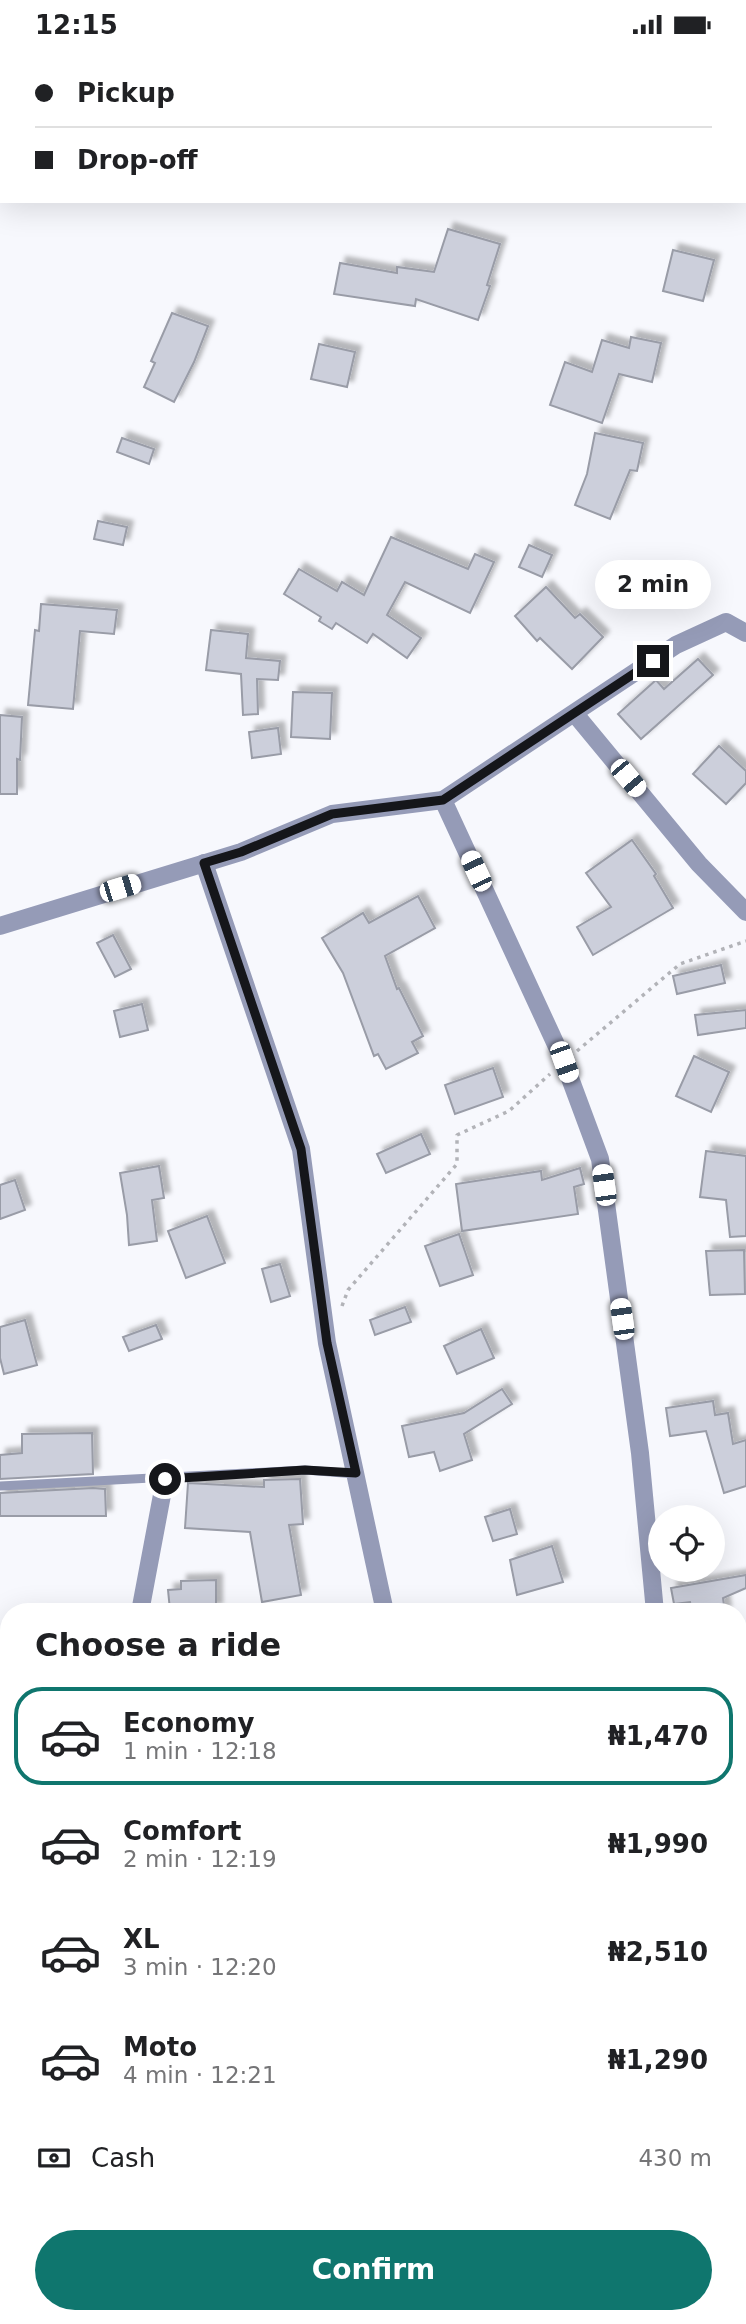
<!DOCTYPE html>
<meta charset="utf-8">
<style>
:root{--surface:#fff;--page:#f2f2f2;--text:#202124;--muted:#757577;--line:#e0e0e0;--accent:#0f766e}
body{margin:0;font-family:"DejaVu Sans",sans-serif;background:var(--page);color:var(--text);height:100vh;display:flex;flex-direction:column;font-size:26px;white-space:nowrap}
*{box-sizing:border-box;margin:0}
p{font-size:23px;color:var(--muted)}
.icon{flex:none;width:38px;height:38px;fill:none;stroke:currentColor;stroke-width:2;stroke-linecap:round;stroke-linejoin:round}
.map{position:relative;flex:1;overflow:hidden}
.drawer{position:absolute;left:0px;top:1554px;width:747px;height:721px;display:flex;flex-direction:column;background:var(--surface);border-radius:28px 28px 0 0;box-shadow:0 7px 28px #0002}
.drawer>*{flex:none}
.top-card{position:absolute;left:0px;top:0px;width:747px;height:154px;box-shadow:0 7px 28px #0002;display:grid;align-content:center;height:154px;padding:0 35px;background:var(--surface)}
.controls{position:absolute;left:648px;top:1456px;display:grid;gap:14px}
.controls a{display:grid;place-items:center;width:77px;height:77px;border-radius:50%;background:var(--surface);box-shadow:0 7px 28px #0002;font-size:35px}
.end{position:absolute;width:32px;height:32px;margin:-16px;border:9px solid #15161a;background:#fff;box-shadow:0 0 0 4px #fff}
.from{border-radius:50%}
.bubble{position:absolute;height:49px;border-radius:24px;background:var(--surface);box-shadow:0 7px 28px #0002;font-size:23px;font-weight:800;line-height:49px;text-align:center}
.car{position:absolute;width:21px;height:42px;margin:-21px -10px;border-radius:9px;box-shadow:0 0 5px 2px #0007;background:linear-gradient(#fff 24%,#345 0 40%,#fff 0 76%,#345 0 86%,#fff 0)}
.top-card b{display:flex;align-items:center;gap:24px;height:66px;font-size:26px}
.top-card b+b{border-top:2px solid var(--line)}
.top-card i{width:18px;height:18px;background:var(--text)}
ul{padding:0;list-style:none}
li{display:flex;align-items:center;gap:21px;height:98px;margin:0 14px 10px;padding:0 21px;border:4px solid transparent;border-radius:28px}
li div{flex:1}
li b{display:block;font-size:26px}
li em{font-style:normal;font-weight:800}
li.current{border-color:var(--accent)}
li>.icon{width:63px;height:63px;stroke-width:1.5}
h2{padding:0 35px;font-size:32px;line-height:84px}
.pay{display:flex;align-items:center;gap:18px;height:77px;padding:0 35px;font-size:26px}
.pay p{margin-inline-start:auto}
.primary-button{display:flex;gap:14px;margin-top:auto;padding:14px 35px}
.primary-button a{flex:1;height:80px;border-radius:42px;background:var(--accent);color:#fff;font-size:28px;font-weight:800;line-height:80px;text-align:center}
.status{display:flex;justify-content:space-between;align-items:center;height:49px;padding:0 35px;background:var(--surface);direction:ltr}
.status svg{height:19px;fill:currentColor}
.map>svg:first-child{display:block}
</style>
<div class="status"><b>12:15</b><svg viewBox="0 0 49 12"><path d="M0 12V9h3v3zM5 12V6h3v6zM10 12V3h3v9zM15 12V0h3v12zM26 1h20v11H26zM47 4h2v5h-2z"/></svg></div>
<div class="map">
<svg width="746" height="2275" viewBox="0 0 746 2275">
<defs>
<filter id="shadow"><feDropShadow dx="6" dy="-6" stdDeviation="2" flood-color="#0004"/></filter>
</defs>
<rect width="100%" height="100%" fill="#f7f8fd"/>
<!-- building -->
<g fill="#cccfdb" stroke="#999ca7" stroke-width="2" filter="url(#shadow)">
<path d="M448,180l52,15 -13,41 3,1 -12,34 -62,-21 -1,7 -81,-12 6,-31 57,10v-6l37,5z"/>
<path d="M673,201l41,10 -11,41 -40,-10z"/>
<path d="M172,264l36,13 -14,36 -20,40 -30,-15 11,-24 -4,-2z"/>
<path d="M631,288l30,6 -9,39 -33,-8 -17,49 -52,-18 15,-43 27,10 10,-32 27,8z"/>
<path d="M319,295l36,8 -8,35 -36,-8z"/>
<path d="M595,384l48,10 -6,28 -7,-1 -20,49 -35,-14 12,-31z"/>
<path d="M122,389l32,11 -5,15 -32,-12z"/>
<path d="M98,472l29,6 -4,18 -29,-6z"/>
<path d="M391,488l77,32 7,-15 19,8 -24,51 -65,-31 -18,33 34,23 -14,20 -34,-24 -6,9 -31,-20 -4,6 -13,-8 2,-4 -37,-23 15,-25 38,22 5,-9 22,13z"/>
<path d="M529,496l23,10 -10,22 -23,-10z"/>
<path d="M546,538l29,31 5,-4 23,23 -31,32 -32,-31 -3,3 -22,-25z"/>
<path d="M41,555l76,6 -3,24 -34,-3 -7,78 -45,-4 7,-75 4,1z"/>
<path d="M211,581l37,4 -2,24 34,3 -2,19 -21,-1 1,35 -15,1 -2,-41 -35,-4z"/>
<path d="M698,610l15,16 -72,64 -23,-25 38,-34 8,9z"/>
<path d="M293,643l39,1 -2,46 -39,-2z"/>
<path d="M0,666l22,2 -2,43 -3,-1v35h-17z"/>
<path d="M278,679l3,26 -29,4 -3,-26z"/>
<path d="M719,697l27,25v12l-20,21 -33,-30z"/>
<path d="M632,791l24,34 -2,2 19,32 -80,47 -16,-28 34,-20 -25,-34z"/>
<path d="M418,847l17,32 -50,28 12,33 2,-1 24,48 -11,6 6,11 -32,16 -8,-15 -4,2 -31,-83 -21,-35 41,-25 6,10z"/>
<path d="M113,886l18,34 -16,8 -18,-34z"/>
<path d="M721,916l4,18 -48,11 -4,-18z"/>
<path d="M142,955l6,26 -28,7 -6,-26z"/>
<path d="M746,961v18l-48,7 -3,-20z"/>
<path d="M694,1007l35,16 -18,40 -35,-16z"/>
<path d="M493,1019l10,29 -48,17 -10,-29z"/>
<path d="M421,1085l9,20 -44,19 -9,-19z"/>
<path d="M706,1102l40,5v80l-16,1 -4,-37 -26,-3z"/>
<path d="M159,1117l5,32 -12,2 5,41 -28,4 -2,-30 -7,-42z"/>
<path d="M580,1119l4,16 -10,3 4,27 -116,17 -6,-47 85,-13 1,9z"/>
<path d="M15,1131l10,30 -25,9v-34z"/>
<path d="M207,1167l18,47 -39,15 -18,-47z"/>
<path d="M459,1185l14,41 -33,11 -15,-40z"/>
<path d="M744,1201l1,44 -35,1 -4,-44z"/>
<path d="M280,1215l10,32 -19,6 -9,-33z"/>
<path d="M405,1258l6,15 -36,13 -5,-15z"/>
<path d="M25,1271l12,45 -33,9 -4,-16v-31z"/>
<path d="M156,1276l6,14 -33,12 -6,-14z"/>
<path d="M481,1280l13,29 -37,16 -13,-28z"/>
<path d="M502,1340l10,15 -48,30 8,26 -32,11 -6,-19 -25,5 -7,-31 62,-13z"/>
<path d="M713,1352l2,14 13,-2 5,31 13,-4v46l-22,7 -18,-62 -36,5 -4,-28z"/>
<path d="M92,1384l1,41 -93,5v-24l22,-2v-19z"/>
<path d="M300,1430l3,45 -14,1 12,70 -39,7 -12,-70 -65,-4 3,-45 76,4v-7z"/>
<path d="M93,1439l12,1 1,27h-106v-23z"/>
<path d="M510,1460l7,25 -24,7 -8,-24z"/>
<path d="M552,1497l11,36 -46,13 -7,-35z"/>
<path d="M746,1526v13l-23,10 2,14h-33l-2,-10 -16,2 -3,-16z"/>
<path d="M216,1531v29l-46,1 -2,-20 13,-1v-8z"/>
</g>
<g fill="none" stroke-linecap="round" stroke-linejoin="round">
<!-- path -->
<g stroke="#b2b3b8" stroke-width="3.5" stroke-dasharray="3.5 5" stroke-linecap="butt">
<path d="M577,1002l103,-87 66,-23"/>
<path d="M342,1257l6,-16 109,-126v-29l52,-24 41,-37"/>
</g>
<!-- service -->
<g stroke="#959bb7" stroke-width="9">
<path d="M0,1437l305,-16 51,4"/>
<path d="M0,1825l9,67"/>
<path d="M165,2266l3,9"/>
</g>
<!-- minor -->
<g stroke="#959bb7" stroke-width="18">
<path d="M575,665l124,150 47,48"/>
<path d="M443,751l121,262 36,97 40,294 15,159"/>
<path d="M204,814l97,286 26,194 58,269"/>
<path d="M0,877l241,-74 91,-38 111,-14 233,-155 50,-23 20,11"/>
<path d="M140,1563l25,-133"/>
<path d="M0,1756l9,-1"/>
<path d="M738,1808l8,4"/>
<path d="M375,2266l3,9"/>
<path d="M621,2266l2,9"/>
</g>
</g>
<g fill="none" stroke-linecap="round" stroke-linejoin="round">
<!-- route -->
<path stroke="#15161a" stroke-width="9" d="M165,1430l140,-9 51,3 -29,-130 -26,-194 -97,-286 37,-11 91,-38 111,-14 210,-139"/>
</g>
</svg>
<div class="controls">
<a><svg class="icon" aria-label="locate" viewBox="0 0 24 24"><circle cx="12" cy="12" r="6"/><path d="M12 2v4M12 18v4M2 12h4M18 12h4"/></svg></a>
</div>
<i class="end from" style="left:165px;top:1430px"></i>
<i class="end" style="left:653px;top:612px"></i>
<div class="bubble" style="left:595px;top:511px;width:116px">2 min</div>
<i class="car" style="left:628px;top:729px;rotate:140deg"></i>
<i class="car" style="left:476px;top:822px;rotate:335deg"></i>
<i class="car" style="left:120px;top:839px;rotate:73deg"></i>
<i class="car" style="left:564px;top:1013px;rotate:160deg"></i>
<i class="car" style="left:604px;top:1136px;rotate:352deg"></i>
<i class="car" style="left:622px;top:1270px;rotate:352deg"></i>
<div class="top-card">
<b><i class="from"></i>Pickup</b>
<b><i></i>Drop-off</b>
</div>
<section class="drawer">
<h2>Choose a ride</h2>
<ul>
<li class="current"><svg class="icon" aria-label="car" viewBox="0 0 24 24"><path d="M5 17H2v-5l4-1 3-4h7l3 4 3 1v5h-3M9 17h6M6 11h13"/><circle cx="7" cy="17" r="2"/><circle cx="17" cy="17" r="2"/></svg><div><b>Economy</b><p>1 min · 12:18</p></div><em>₦1,470</em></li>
<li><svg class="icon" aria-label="car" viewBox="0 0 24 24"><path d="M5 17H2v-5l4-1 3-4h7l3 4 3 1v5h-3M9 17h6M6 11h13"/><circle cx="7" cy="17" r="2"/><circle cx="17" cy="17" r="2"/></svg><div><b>Comfort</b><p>2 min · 12:19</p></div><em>₦1,990</em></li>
<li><svg class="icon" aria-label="car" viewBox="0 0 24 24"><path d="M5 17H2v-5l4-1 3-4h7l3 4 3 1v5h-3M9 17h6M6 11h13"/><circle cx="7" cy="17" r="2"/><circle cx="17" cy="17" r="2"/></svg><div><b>XL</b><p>3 min · 12:20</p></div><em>₦2,510</em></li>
<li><svg class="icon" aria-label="car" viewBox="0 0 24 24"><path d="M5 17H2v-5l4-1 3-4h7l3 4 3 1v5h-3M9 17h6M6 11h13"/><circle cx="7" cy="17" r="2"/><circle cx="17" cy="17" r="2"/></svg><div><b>Moto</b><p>4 min · 12:21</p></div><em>₦1,290</em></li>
</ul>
<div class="pay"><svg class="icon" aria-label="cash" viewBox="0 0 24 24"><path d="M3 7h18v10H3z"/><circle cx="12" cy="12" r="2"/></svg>Cash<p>430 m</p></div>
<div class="primary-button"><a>Confirm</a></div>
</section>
</div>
